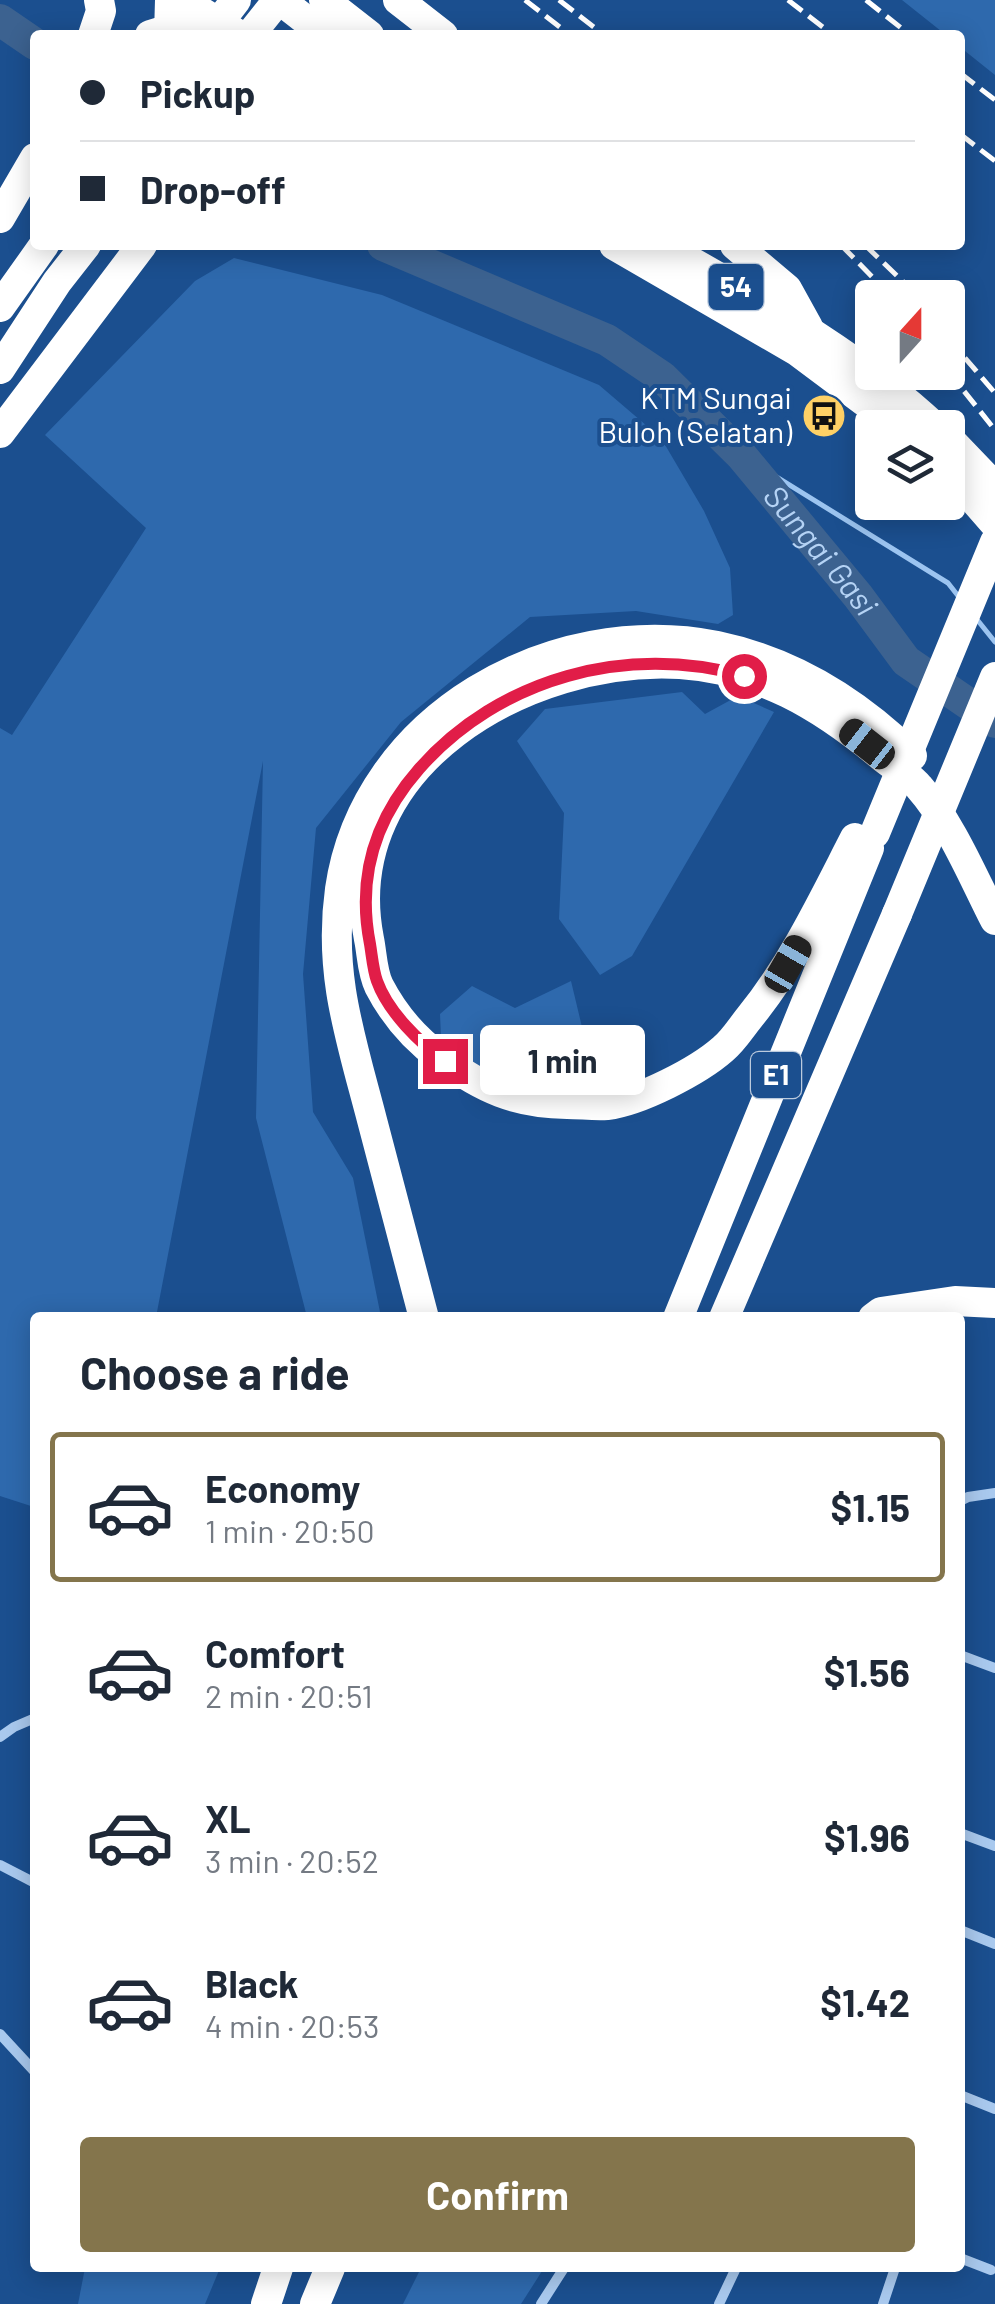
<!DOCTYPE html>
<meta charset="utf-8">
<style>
:root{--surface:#fff;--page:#f6f6f7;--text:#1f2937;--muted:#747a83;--line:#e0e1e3;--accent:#84754c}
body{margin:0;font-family:Barlow,sans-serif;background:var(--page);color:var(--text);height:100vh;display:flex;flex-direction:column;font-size:38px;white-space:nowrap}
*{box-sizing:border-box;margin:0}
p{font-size:32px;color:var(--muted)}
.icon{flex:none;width:55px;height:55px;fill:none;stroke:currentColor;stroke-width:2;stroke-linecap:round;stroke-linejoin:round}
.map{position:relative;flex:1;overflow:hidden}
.details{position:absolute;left:30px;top:1312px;width:935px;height:960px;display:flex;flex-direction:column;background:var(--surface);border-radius:10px;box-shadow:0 5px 25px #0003}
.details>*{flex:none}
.banner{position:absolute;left:30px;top:30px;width:935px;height:220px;border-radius:10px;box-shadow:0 5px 25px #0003;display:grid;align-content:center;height:220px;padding:0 50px;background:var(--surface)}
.needle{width:65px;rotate:21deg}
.tools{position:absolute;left:855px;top:280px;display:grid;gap:20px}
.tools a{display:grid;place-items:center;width:110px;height:110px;border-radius:10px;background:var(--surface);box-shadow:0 5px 25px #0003;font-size:50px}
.end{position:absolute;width:45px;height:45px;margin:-22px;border:12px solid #e11d48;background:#fff;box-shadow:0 0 0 5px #fff}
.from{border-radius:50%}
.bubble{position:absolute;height:70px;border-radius:10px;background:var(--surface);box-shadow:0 5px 25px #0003;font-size:32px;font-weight:700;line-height:70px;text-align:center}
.car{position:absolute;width:30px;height:60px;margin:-30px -15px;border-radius:12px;box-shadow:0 0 8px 2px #0007;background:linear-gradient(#222 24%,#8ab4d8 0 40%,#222 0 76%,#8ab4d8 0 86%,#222 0)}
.banner b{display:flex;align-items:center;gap:35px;height:95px;font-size:38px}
.banner b+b{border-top:2px solid var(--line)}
.banner i{width:25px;height:25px;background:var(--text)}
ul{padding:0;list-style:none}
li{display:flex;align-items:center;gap:30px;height:150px;margin:0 20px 15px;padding:0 30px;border:5px solid transparent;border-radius:10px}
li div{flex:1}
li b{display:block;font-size:38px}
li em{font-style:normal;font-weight:700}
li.active{border-color:var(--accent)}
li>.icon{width:90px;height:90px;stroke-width:1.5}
h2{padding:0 50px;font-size:45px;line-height:120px}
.button{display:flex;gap:20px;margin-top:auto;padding:20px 50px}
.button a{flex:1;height:115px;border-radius:10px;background:var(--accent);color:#fff;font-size:40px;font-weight:700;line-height:115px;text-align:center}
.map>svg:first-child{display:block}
</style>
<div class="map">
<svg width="995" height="2304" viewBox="0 0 995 2304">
<rect width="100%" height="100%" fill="#1b4f8f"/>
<!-- green -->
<g fill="#2e69ad">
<path d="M902,0h93v75l-35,-28v-12h-14z"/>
<path d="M234,258l148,37 217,90 62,53 43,73 26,57 3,47 -15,9 -82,-13 -106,6 -129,105 -85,106 -13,146 10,138 40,66 28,139h-74l-51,-199 7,-357 -107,556 -121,1 -1,189 -34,-11v-768l12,7 134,-207 -101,-93 150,-154z"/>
<path d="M682,692l23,22 33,-18 36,16 -142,244 -32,19 -41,-56 5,-106 -47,-72 28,-32z"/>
<path d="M571,981l11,46 -92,48 -49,-38 -1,-23 32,-28 43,22z"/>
<path d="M85,2268h135l-15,36h-127z"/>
<path d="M421,2268h123l-23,36h-118z"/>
</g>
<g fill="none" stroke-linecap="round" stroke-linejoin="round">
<!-- stream -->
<g stroke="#9cc4f0" stroke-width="5">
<path d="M741,455l207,128 11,14"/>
<path d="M975,617l20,25"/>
</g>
<!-- river -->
<g stroke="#3c6290" stroke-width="32">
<path d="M0,20l35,24"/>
<path id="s1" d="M383,245l224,95 55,37 79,78 117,141 48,65 89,61"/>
</g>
<!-- street -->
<g stroke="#a9c9ee" stroke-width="10">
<path d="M960,1501l8,-4 27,-4"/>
<path d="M960,1655l35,13"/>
<path d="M0,1737l14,-10 21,-9"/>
<path d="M960,1833l35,13"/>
<path d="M0,1865l35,18"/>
<path d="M960,1930l35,14"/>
<path d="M0,2034l35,38"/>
<path d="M960,2095l35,14"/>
<path d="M960,2258l31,12"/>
<path d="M541,2304l23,-36"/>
<path d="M719,2304l17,-36"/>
<path d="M883,2304l12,-36"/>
</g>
<!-- highway -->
<g stroke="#fff" stroke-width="30">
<path d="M182,0l57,35"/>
<path d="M280,0l45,35"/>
<path d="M324,0l45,35"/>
<path d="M398,0l45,35"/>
<path d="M93,35l8,-24 -2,-11"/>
<path d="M150,35l13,-4 36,1 4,3"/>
<path d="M250,35l28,-35"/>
<path d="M0,218l35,-60"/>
<path d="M614,245l183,106 103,77"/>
<path d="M662,245c96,55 193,107 274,183"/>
<path d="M735,245l52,44 21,38"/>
<path d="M0,307l44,-62"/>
<path d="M0,369l57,-87 29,-37"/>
<path d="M0,433l142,-188"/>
<path d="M948,438l47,49"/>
<path d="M948,470l47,54"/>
<path d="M855,838c-32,62 -62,126 -106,180 -8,10 -16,23 -26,31 -25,22 -83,52 -116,56 -12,1 -27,-1 -40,-1 -52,-1 -84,-15 -126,-46 -25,-18 -47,-43 -62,-72 -7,-14 -7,-33 -10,-47 -34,-175 160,-284 311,-275 80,5 141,42 201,92 12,10 28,19 38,31 32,36 54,90 76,133"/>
<path d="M424,1318c-17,-66 -35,-132 -52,-198 -21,-81 -44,-146 -32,-231 25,-172 212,-276 377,-243 76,16 140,56 195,110"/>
<path d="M678,1318l191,-470"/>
<path d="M724,1318l173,-404"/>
<path d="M873,1318l8,-6 74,-11 40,2"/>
<path d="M266,2304l12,-36"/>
<path d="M315,2304l15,-36"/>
</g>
<!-- rail -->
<g stroke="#fff" stroke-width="5" stroke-dasharray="18 8" stroke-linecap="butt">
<path d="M525,0l45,35"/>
<path d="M559,0l45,35"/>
<path d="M788,0l45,35"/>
<path d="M866,0l44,35"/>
<path d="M960,73l35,27"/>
<path d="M960,134l35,27"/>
<path d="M841,245l52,53"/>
<path d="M865,245l55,53"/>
<path d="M948,338l47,55"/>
<path d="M948,371l47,59"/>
</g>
<!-- highway-bridge -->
<g stroke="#fff" stroke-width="30">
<path d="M169,35l1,-35"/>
<path d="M209,35l27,-35"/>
<path d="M875,833l120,-291"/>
<path d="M897,914l98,-237"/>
</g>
</g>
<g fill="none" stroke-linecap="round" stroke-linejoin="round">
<!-- route -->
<path stroke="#e11d48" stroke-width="12" d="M445,1061c-25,-18 -57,-49 -68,-80 -4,-11 -5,-25 -7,-37 -13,-66 5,-125 49,-175 80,-91 208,-126 325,-93"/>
</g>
<!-- icons -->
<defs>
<symbol id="bus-disc" viewBox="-11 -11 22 22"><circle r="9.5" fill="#ffd166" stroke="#1b4f8f"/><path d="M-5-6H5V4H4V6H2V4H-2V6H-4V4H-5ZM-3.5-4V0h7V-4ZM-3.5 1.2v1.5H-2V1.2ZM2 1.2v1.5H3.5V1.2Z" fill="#111"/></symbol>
</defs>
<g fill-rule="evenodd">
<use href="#bus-disc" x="799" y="391" width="50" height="50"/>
</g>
<g text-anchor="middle" stroke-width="8" stroke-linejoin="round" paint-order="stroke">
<!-- shield labels -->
<g fill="#1b4f8f" stroke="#bbcadd" stroke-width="2.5">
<rect x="708.5" y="264" width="55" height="46" rx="8"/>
<rect x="751" y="1052" width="50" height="46" rx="8"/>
</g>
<g font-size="28" font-weight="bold" fill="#fff">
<text x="736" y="297">54</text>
<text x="776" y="1085">E1</text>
</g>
<!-- poi labels -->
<g font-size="30" fill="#fff" stroke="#1b4f8f" text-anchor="end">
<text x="792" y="409">KTM Sungai<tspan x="792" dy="34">Buloh (Selatan)</tspan></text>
</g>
<!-- water labels -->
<g font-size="32" font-style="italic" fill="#b5d3f5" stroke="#1b4f8f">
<text dy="11" stroke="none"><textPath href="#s1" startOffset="545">Sungai Gasi</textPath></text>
</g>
</g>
</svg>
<div class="tools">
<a><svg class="needle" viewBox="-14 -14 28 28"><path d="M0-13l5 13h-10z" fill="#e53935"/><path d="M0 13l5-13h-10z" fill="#747a83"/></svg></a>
<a><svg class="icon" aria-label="layers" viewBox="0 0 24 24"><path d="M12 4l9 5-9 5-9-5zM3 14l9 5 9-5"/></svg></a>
</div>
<i class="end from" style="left:744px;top:676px"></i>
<i class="end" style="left:445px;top:1061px"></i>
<div class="bubble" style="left:480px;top:1025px;width:165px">1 min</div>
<i class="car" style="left:867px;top:744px;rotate:308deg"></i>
<i class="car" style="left:788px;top:964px;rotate:30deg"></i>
<div class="banner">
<b><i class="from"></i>Pickup</b>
<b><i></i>Drop-off</b>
</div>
<section class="details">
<h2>Choose a ride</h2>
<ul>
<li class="active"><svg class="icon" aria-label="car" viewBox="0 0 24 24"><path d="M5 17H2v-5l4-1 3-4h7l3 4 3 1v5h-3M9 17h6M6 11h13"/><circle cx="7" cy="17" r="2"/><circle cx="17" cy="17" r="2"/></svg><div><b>Economy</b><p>1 min · 20:50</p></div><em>$1.15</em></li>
<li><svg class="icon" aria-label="car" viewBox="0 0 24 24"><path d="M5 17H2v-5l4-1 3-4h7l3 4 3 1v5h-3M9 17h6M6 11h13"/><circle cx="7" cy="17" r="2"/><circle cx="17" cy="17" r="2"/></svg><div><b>Comfort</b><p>2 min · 20:51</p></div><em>$1.56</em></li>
<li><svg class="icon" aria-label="car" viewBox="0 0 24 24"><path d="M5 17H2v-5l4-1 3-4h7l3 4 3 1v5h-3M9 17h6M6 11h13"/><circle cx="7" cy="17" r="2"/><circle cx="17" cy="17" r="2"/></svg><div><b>XL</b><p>3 min · 20:52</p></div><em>$1.96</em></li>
<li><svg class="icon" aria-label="car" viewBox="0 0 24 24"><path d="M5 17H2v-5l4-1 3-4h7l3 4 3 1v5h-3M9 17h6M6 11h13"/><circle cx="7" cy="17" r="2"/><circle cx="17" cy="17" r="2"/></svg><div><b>Black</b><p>4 min · 20:53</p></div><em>$1.42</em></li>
</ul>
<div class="button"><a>Confirm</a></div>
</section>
</div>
